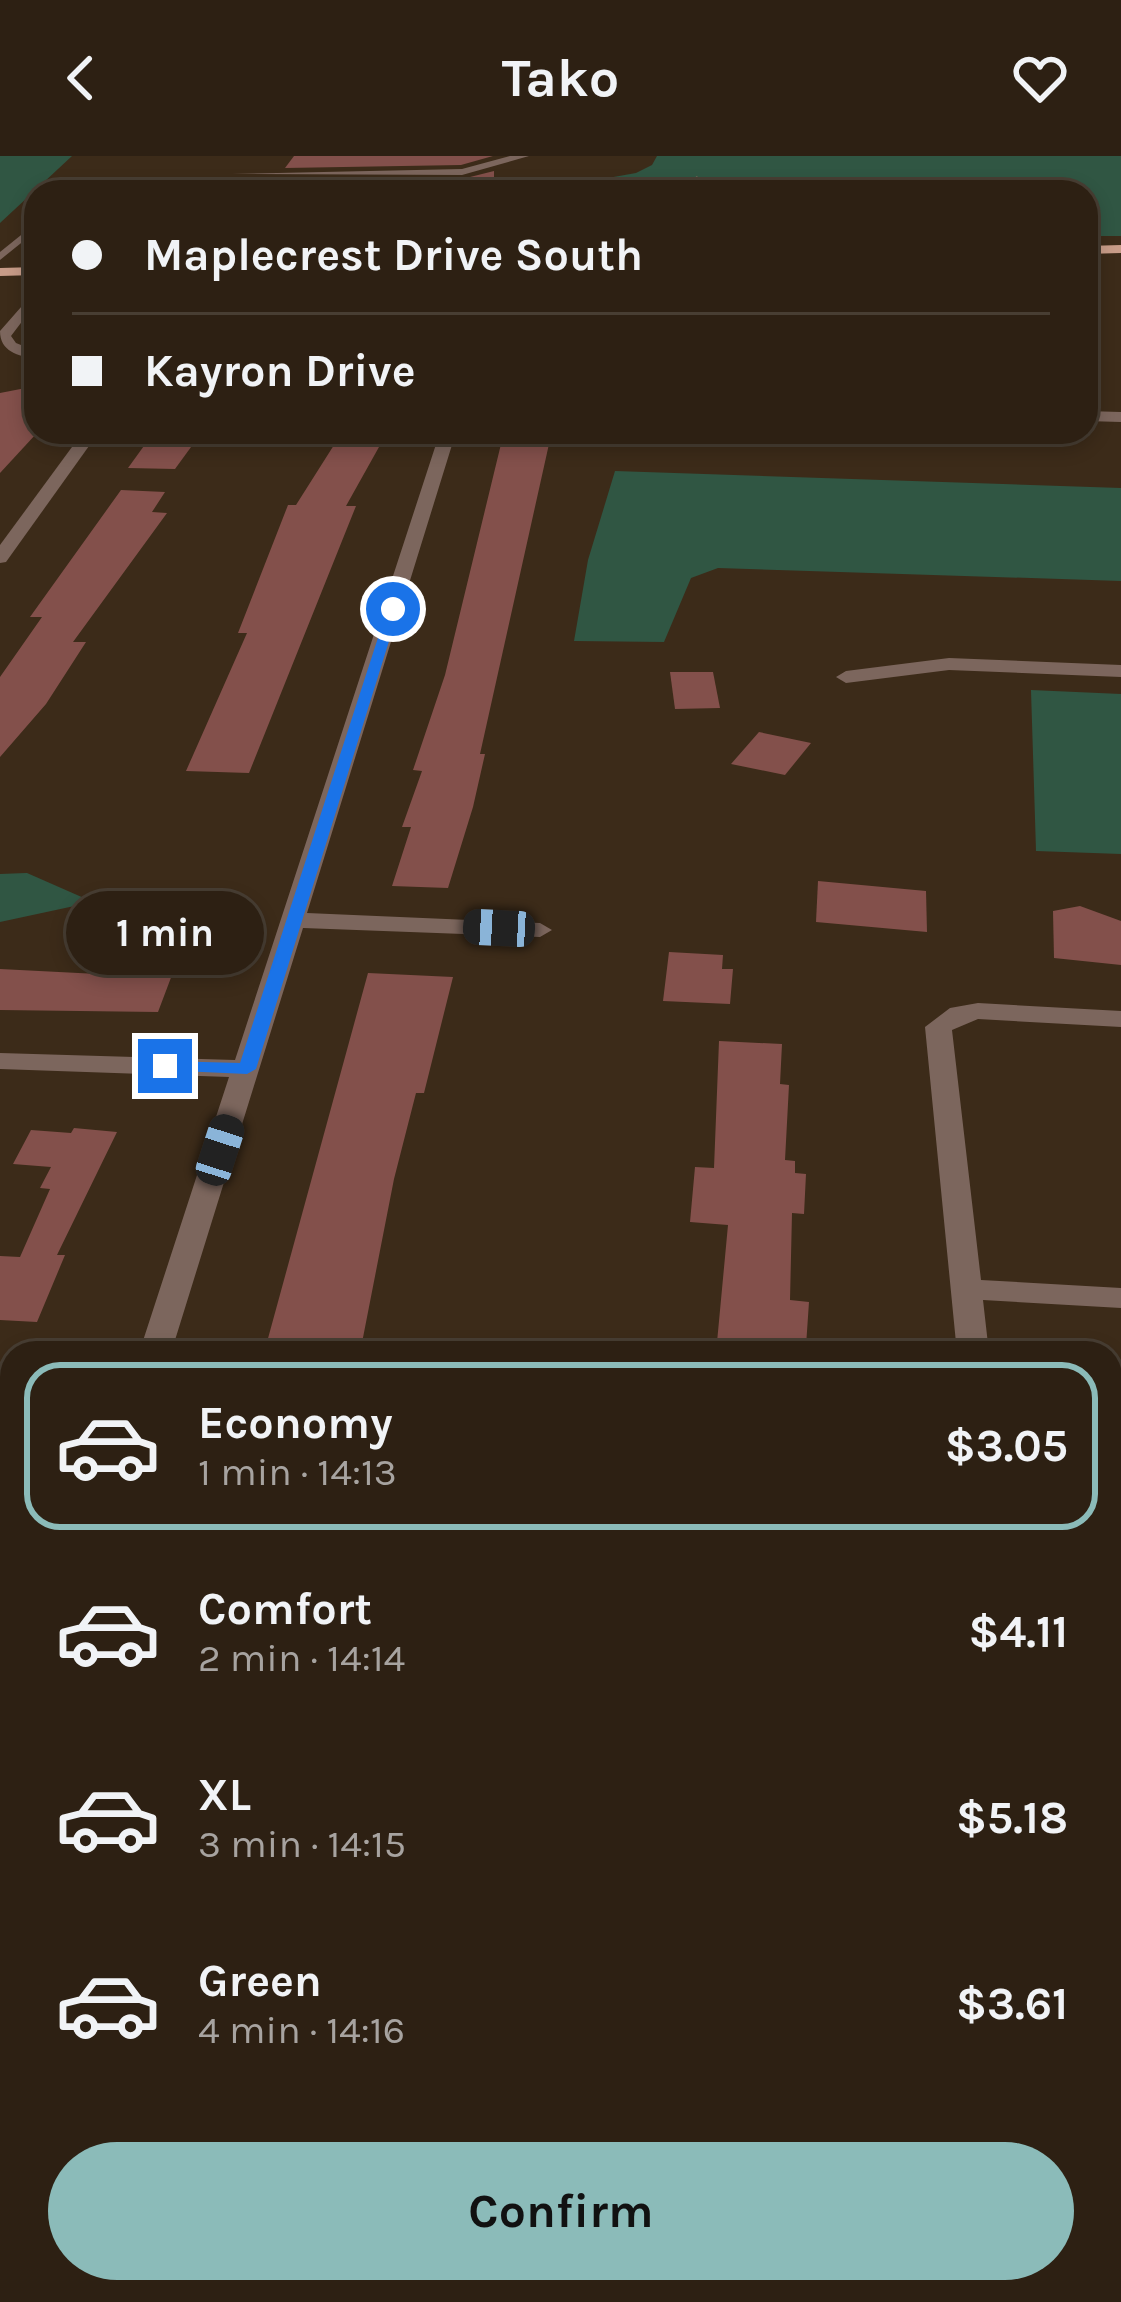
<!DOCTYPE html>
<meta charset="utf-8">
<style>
:root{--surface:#2d2013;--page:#35281c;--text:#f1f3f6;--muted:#a7a3a0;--line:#483e33;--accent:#8bbbb9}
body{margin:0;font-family:Karla,sans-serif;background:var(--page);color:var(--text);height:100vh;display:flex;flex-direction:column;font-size:45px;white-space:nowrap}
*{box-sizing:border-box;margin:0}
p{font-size:39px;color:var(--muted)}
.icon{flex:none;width:66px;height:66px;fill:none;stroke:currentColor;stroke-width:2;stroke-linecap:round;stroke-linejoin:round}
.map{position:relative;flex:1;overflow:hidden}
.panel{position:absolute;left:0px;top:1185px;width:1122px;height:963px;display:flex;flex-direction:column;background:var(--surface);border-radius:36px 36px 0 0;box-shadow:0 6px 18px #0003,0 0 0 3px var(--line)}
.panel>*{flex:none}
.hud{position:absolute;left:24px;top:24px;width:1074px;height:264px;border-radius:36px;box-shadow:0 6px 18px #0003,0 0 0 3px var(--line);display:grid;align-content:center;height:264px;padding:0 48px;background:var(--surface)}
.end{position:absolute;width:54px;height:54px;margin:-27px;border:15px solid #1a73e8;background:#fff;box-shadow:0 0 0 6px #fff}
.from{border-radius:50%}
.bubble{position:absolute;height:84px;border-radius:42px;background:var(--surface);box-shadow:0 6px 18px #0003,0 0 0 3px var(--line);font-size:39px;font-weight:700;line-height:84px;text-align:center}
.car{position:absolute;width:36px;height:72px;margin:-36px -18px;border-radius:15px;box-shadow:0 0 9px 3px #0007;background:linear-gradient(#222 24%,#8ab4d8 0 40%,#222 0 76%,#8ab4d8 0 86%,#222 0)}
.hud b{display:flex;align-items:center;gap:42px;height:114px;font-size:45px}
.hud b+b{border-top:3px solid var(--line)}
.hud i{width:30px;height:30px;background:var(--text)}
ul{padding:21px 0 0;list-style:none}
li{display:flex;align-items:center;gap:36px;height:168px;margin:0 24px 18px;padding:0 24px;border:6px solid transparent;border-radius:36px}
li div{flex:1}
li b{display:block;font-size:45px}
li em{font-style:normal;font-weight:700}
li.active{border-color:var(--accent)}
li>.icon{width:108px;height:108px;stroke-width:1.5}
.primary-button{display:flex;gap:24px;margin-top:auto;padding:24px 48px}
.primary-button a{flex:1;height:138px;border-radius:72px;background:var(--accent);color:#111;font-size:48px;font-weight:700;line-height:138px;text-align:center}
header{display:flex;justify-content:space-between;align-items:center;height:156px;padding:0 48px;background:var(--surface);font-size:54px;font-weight:700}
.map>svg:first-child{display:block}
</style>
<header><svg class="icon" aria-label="back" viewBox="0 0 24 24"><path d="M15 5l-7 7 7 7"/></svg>Tako<svg class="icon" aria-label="heart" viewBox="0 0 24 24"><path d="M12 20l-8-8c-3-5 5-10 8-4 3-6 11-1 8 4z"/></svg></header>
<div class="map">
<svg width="1121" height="2146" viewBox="0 0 1121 2146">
<rect width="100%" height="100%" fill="#3c2b19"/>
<!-- green -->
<g fill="#305643">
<path d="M0,0h72l-72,67z"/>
<path d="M657,0h464v80h-35v-44h-557l107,-19 16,-8z"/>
<path d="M615,315l506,17v93l-403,-13 -27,10 -27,64 -90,-1 14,-81z"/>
<path d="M1031,534l90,4v160l-85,-3z"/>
<path d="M26,717h1l66,29 -93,20v-48z"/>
</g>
<!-- building -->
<g fill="#83504b">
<path d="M294,0h199l-32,9 -176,3z"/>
<path d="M494,15v17l-228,4 11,-13h185z"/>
<path d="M36,230v48l-36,39v-80z"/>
<path d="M154,276h48l-27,37 -47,-1z"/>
<path d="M501,288h48l-69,310h5l-12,53 -25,81 -56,-2 19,-59h-9l20,-56 -9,-1 32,-95z"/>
<path d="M334,289l45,2 -33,59h10l-107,267 -63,-2 61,-138h-9l50,-128h8z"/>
<path d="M121,334l44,2 -13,20 15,1 -94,129h13l-40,62 -46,53v-80l42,-60h-12z"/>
<path d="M670,516h43l7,36 -45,1z"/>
<path d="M759,576l52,11 -26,32 -54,-11z"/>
<path d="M818,725l108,10 1,41 -111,-10z"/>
<path d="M1080,750l41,15v44l-67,-7 -1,-47z"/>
<path d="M669,796l54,3 -1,14h11l-3,35 -67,-3z"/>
<path d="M102,808l73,3 -17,45 -158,-2v-41l98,5z"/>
<path d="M368,817l85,4 -29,116h-8l-22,86 -34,174h-96z"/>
<path d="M719,885l63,3 -2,40 9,1 -4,75 10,1v12l11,1 -2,40 -12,-1 -2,87 19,2 -3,44 -8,-1 -1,8h-81l12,-128 -38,-3 5,-55 19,1z"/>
<path d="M74,972l43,4 -60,123h8l-28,67 -37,-2v-64l20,1 30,-68 -10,-1 11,-21 -38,-3 18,-34 40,3z"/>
</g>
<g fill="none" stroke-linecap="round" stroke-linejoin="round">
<!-- service -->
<g fill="#7c665d" fill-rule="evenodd">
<path d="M697,20l3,5 -16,11h-11z"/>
<path d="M36,67v8l-36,29v-8z"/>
</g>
<!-- minor -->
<g fill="#7c665d" fill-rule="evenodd">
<path d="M510,0h19l-67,19 -230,-1 230,-5z"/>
<path d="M36,134v13l-25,33 5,7 20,8v9c-18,-5 -36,-8 -36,-29z"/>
<path d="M1086,255l35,1v10l-35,-1z"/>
<path d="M83,276h16l-93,130 -6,1v-18z"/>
<path d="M440,276h16l-149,481 233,10 12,7 -12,7 -237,-9 -132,425h-32l90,-276 -229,-8v-16l235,7z"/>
<path d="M949,502l172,7v12l-172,-7 -103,13 -10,-6 10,-6z"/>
<path d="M978,847l143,8v16l-143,-8 -26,11 29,250 140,8v20l-138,-8 6,53h-32l-32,-326 25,-19z"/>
<path d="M12,1623v66l-12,4v-66z"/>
<path d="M878,2136h48l1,10h-48z"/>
</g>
<!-- primary -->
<g fill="#c89c88" fill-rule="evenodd">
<path d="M1121,89v8l-35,1v-8z"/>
<path d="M36,111v8l-36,1v-8z"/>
</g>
</g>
<!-- route -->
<path fill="#1a73e8" d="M388,451l11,2 -143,460 -9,5 -89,-4 -2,-4 9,-5 75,2z"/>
</svg>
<i class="end from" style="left:393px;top:453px"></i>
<i class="end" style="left:165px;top:910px"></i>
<div class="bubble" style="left:66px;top:735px;width:198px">1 min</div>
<i class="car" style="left:499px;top:772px;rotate:273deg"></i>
<i class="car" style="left:220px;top:994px;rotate:18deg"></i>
<div class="hud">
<b><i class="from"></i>Maplecrest Drive South</b>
<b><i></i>Kayron Drive</b>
</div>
<section class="panel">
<ul>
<li class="active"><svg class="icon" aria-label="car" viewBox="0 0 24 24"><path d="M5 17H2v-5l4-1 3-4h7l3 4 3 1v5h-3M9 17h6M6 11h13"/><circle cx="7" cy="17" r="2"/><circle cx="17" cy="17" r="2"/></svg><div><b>Economy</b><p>1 min · 14:13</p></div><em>$3.05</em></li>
<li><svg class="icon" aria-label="car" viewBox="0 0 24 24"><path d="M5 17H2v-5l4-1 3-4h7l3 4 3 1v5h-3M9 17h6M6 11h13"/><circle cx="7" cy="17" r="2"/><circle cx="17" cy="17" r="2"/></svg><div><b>Comfort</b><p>2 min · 14:14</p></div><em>$4.11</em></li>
<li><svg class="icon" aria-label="car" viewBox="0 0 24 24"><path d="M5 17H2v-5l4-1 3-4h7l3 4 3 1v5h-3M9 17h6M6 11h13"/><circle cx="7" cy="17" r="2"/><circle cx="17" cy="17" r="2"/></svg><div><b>XL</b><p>3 min · 14:15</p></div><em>$5.18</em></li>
<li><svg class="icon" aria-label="car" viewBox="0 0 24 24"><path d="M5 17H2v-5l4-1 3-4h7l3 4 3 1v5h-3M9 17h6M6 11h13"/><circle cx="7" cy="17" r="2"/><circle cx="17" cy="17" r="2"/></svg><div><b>Green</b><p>4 min · 14:16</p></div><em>$3.61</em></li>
</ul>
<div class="primary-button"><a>Confirm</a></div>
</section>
</div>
